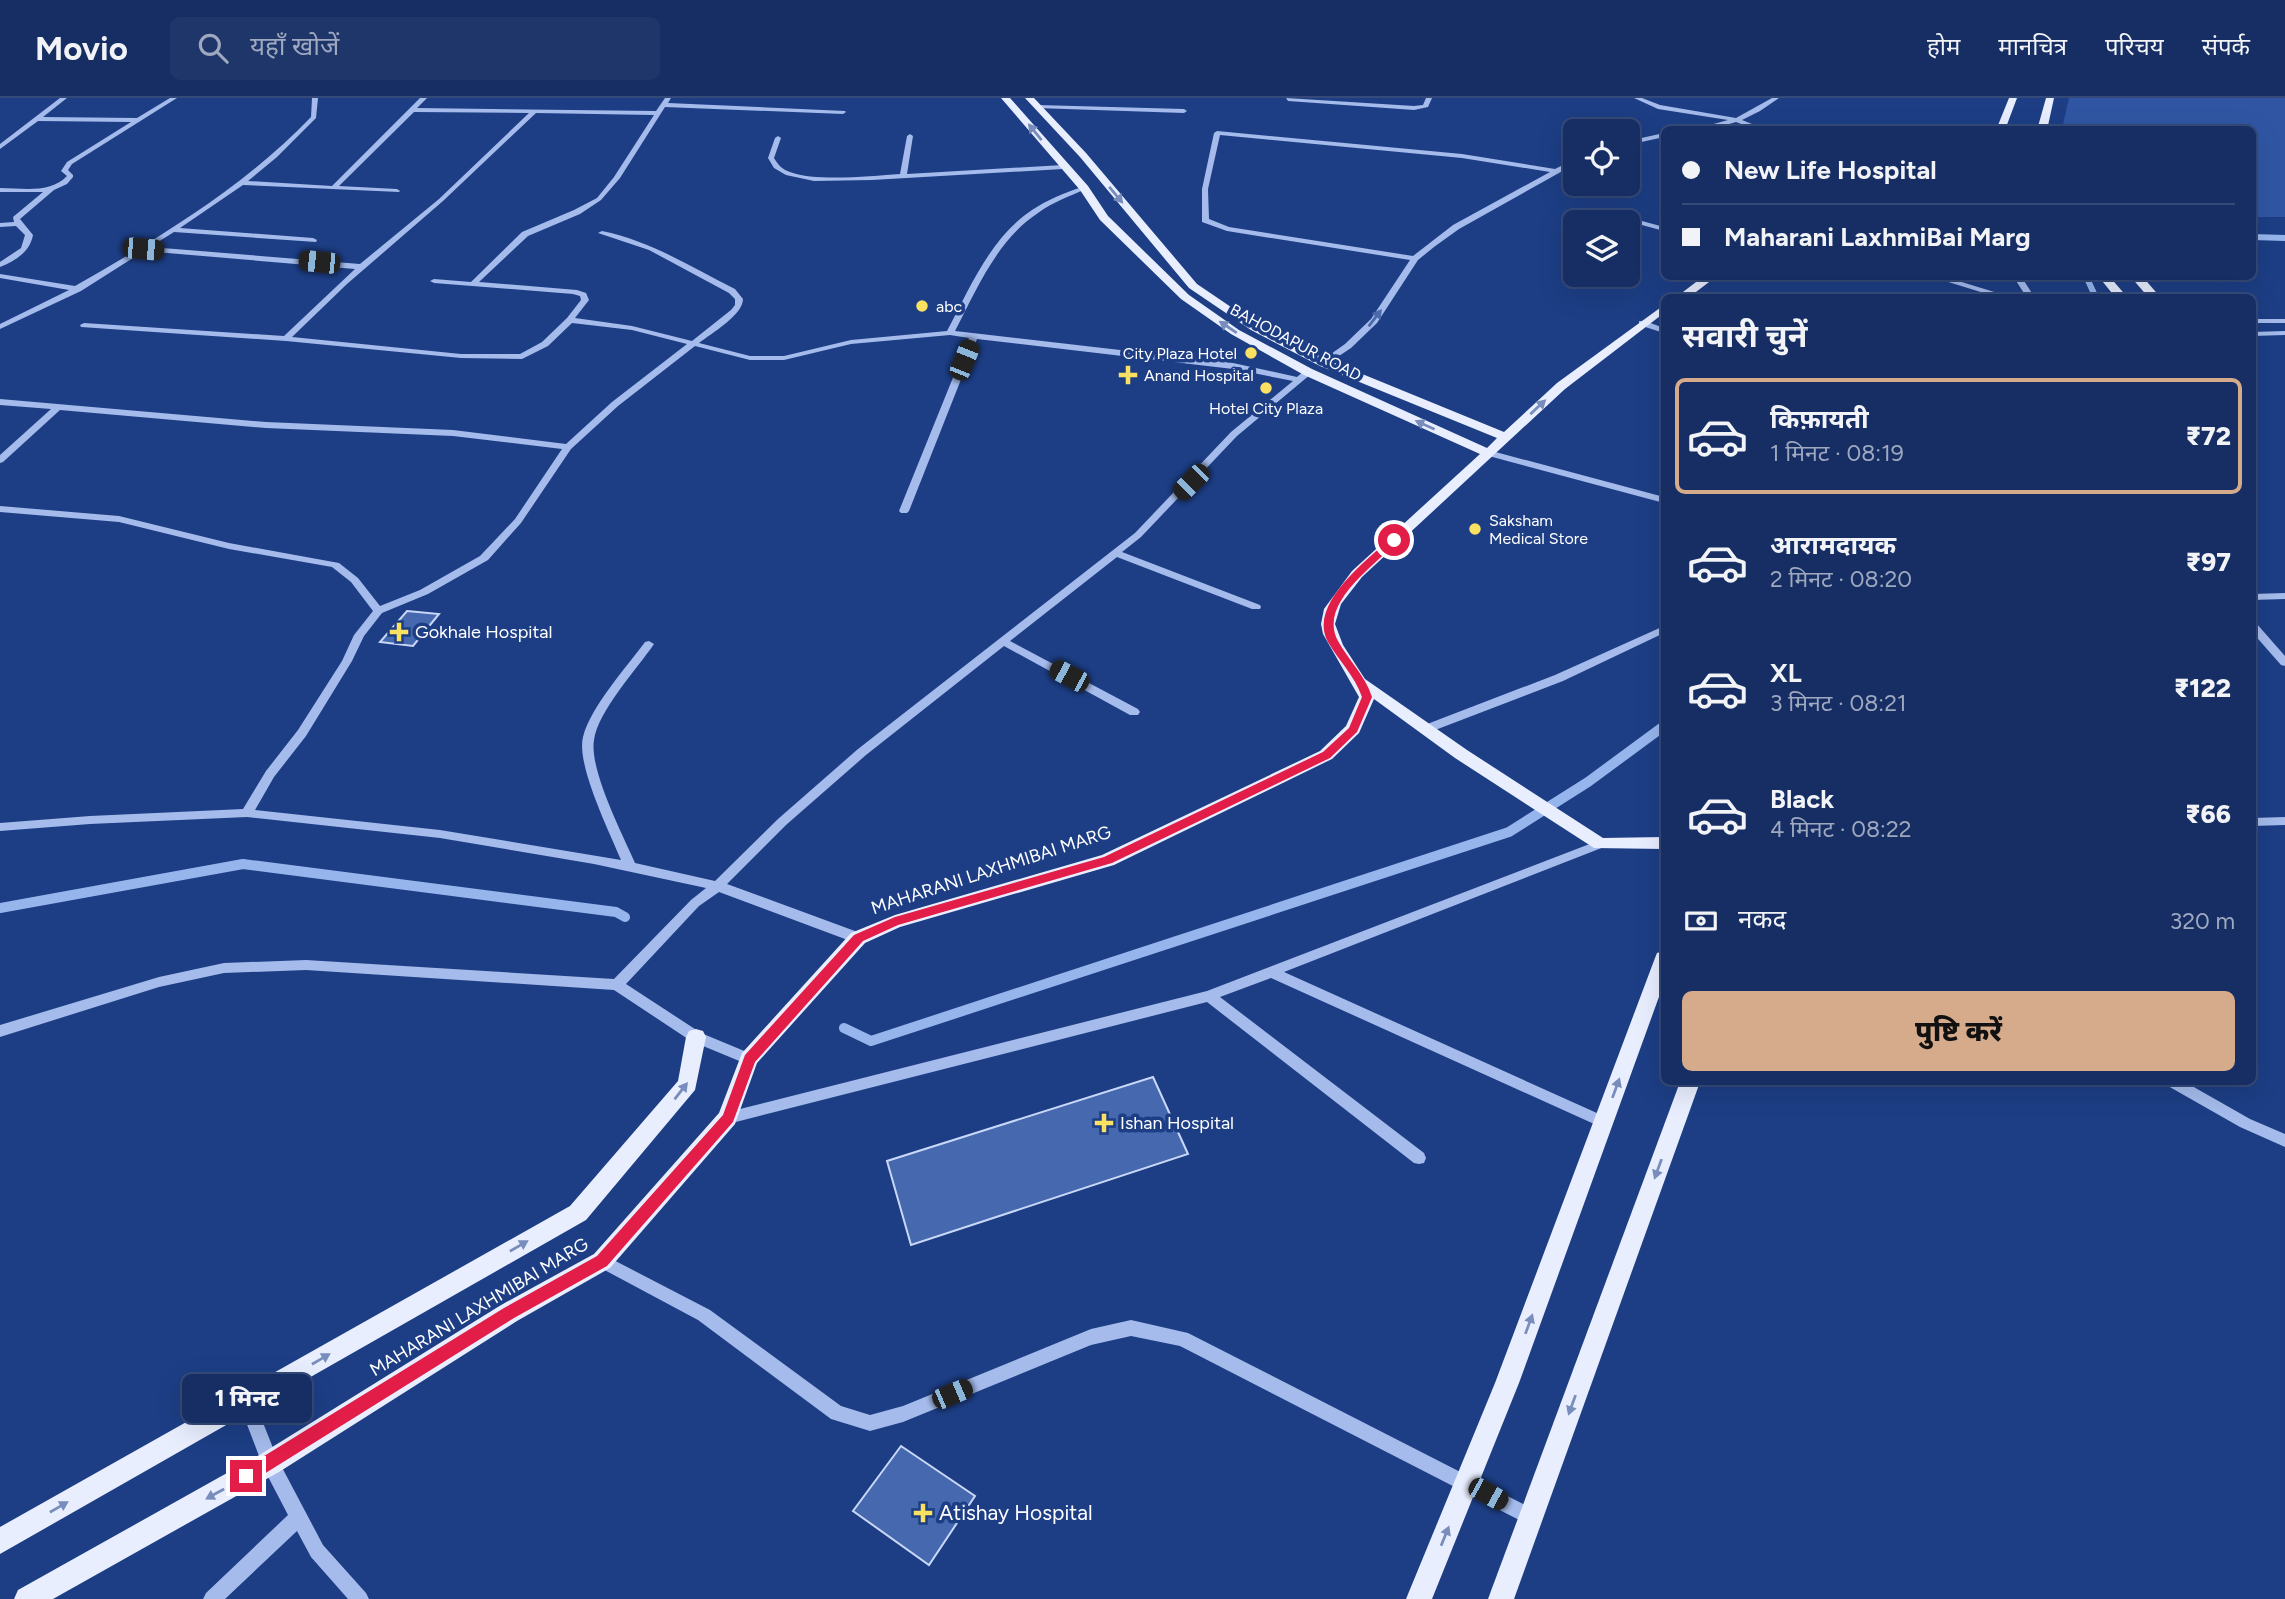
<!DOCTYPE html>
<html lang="hi">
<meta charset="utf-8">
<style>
:root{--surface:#162e64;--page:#1f366a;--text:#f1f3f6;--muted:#9ea8bf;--line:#354a78;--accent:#d6ab8b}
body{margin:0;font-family:Figtree,"Noto Sans Devanagari",sans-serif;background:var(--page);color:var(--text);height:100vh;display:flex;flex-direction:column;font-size:26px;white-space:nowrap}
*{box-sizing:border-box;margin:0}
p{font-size:23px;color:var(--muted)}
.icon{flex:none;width:38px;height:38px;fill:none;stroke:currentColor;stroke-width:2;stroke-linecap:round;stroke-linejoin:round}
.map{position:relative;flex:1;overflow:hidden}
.drawer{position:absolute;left:1661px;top:196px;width:595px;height:791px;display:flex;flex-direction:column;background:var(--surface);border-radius:10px;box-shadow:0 7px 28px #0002,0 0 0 2px var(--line)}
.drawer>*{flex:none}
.guide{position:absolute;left:1661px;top:28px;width:595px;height:154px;border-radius:10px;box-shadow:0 7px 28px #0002,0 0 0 2px var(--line);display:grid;align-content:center;height:154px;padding:0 21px;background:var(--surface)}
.controls{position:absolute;left:1563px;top:21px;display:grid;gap:14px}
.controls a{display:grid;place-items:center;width:77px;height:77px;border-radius:10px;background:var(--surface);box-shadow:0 7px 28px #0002,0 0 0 2px var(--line);font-size:35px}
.end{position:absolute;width:32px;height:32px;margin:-16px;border:9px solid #e11d48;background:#fff;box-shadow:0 0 0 4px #fff}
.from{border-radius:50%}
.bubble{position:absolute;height:49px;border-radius:10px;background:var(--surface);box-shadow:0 7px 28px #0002,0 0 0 2px var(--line);font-size:23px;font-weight:800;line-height:49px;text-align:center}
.car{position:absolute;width:21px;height:42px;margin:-21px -10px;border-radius:9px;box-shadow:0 0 5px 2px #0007;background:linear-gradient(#222 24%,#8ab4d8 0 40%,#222 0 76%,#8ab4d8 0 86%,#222 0)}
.guide b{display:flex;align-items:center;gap:24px;height:66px;font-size:26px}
.guide b+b{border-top:2px solid var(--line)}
.guide i{width:18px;height:18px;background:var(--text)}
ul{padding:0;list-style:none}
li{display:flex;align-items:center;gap:21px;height:116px;margin:0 14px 10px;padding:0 7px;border:4px solid transparent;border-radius:10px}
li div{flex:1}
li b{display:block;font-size:26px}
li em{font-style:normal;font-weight:800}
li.active{border-color:var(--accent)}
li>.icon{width:63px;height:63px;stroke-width:1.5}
h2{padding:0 21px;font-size:32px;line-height:84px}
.pay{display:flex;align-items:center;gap:18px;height:77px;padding:0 21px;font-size:26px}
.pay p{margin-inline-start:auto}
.cta{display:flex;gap:14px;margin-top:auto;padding:14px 21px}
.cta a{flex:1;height:80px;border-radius:10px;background:var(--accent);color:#111;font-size:28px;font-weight:800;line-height:80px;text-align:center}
header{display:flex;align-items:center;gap:42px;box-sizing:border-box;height:98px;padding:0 35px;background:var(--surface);border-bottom:2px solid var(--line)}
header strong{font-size:33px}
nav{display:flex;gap:38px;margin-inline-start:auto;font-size:24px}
.search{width:490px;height:63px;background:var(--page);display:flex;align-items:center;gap:18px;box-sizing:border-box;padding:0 24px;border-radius:10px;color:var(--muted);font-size:26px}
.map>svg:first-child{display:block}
</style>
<header>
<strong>Movio</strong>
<div class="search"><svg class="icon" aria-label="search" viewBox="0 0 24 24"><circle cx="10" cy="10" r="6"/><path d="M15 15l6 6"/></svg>यहाँ खोजें</div>
<nav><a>होम</a><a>मानचित्र</a><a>परिचय</a><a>संपर्क</a></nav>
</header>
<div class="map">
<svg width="2285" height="1501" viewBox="0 0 2285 1501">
<rect width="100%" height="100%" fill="#1d3e85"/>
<!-- green -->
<path fill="#3056a3" d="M2069,0h216v119h-33v-87l-190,-1z"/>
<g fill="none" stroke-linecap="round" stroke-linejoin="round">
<!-- stream-far1 -->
<g stroke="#97b5ed" stroke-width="6">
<path d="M2252,139l33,1"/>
<path d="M2086,178l10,22"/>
</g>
<!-- stream -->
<g stroke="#97b5ed" stroke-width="10">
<path d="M0,810l243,-44 373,48 9,5"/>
<path d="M844,930l27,13 638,-209 79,-50 76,-56"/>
</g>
</g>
<!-- building -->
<g fill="#4568ae" stroke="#c9d8f8" stroke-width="2">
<path d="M407,513l32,3 -26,32 -33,-4z"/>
<path d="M1153,979l35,77 -277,91 -24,-84z"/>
<path d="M901,1348l74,50 -46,69 -76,-54z"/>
</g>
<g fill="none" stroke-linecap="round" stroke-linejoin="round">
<!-- minor -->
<g fill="#a4bbeb" fill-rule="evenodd">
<path d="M60,0h7l-24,19 94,1 33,-20h7l-105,66 -4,6 5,5v2l-6,7 -13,6 -34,29 13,16c-3,17 -18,26 -33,32v-5l21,-14 4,-13 -9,-9 -16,1v-4l14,-1 -1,-5 30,-25h-43v-4c22,0 50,6 67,-12l-6,-5 6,-9 64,-40 -93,-1 -38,28v-5z"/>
<path d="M312,0h6l-2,20 -39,39 -29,24 84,5 88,-88h7l-10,10 239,3 9,-13h6l-3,5 177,8 1,1 -3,2 -178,-7 -45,71 -19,22 -21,14 -52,22 -49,46 98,8 9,3 3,7 -14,18 57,8 60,15 39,-31 4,-5v-6l-6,-6 -80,-43 -51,-17 4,-2c49,10 89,36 133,58l8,10c0,16 -31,34 -44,44l51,13h34l67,-16 96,-9c23,-43 43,-93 85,-121 15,-10 32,-17 50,-23h4v2c-16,7 -33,13 -48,24 -41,27 -61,76 -83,118l278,32 64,14 8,-7h6v4l-74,62 -96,101 -19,15 138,53 1,2 -1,2h-8l-135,-52 -107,84 128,68 2,3 -2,3h-8l-126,-69 -138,109 -80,70 -59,59 136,50 1,4 -1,4h-10l-134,-50 -20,14 -73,78 75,49 53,22 2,4 -2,4 -5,2 -58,-24 -77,-51 -308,-20 -82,3 -65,14 -159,50v-12l159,-48 65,-14 82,-3 308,19 77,-79 15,-12 -112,-24 -154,-26 -193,-21 -157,7 -90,7v-8l90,-7 153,-7 23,-38 32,-41 44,-69 12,-26 19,-24 -22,-29 -19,-15 -103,-18 -110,-27 -119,-10v-6l119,10 110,27 110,20 19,15 22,28 40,-16 60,-34 35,-37 47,-70 -109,-13 -187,-8 -206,-18 -57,52 -3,1v-8l51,-46 -51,-4v-6l266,23 187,8 113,14 46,-42 75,-58 -55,-14 -60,-7 -24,23 -26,13 -61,-1 -175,-17 -205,-14 -1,-2 4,-2 200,13 71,-67 -211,-18 -63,40 -81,38v-5l69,-34 -69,-12v-4l75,12c84,-48 169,-99 236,-169zM414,14l115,1 -90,86 -79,65 -210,-17 24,-15 142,10 1,-2 -4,-2 -133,-10 63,-43 156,7 1,-1 -3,-2 -58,-3zM536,15l118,2 -40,62 -17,21 -23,12 -52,22 -51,50 -37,-3 -4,2 4,2 139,11 7,2 1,4 -14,18 -25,24 -22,12h-59l-169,-17 55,-53 96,-83zM950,237l19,3 -70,173 2,2h6l2,-2 68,-172 256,30 60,12 -62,51 -96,101 -277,216 -80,70 -63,62 -80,-18c-12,-28 -46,-93 -41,-123 4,-29 43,-71 60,-96l-5,-3 -4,1c-19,26 -54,64 -62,95 -7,28 27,96 38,123l-181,-30 -185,-20 19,-33 32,-41 46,-75 12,-25 18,-23 46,-19 60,-34 33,-37 50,-74 47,-43 77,-60 55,14h34l67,-16z"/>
<path d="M1286,0l128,8 9,-1 3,-7h6l-4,9 -14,3 -126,-9z"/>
<path d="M1634,0h8l18,7 76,13 36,-20h7l-19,13 -18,9 25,10h-10l-21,-8 -27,8h-17l36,-10 -70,-11z"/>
<path d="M1038,7l146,4 3,2 -3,2 -148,-5z"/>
<path d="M1217,33l245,23 93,15 20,-10v5l-116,65 -25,18 -16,13 -41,63 -26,25 -27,18 -4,-3 1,-2 24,-17 26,-25 39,-59 -183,-29 -25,-9v-33l12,-56zM1220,37l242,23 88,14 -97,53 -40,31 -184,-29 -20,-8 -1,-30z"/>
<path d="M1664,35v4l-36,8v-4z"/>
<path d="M910,36l3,2 -6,38 156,-9 3,2 -3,2 -191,11 -58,1 -28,-6 -12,-7 -6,-10 7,-20 3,-2 3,2 -7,20c4,7 9,12 16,14 27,10 80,4 110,2l7,-38z"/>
<path d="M1616,116l48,13v4l-48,-13z"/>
<path d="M1929,178h13l72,22h-14z"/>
<path d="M2013,178h8l14,22h-8z"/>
<rect x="2252" y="221" width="33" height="4"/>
<path d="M1639,223h6l19,7v5l-25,-8z"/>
<path d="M2285,233v4l-33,1v-4z"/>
<path d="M1488,352l176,47v6l-179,-48 -2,-2z"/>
<path d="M2285,495v6l-33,1v-6z"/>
<path d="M2252,524l4,1 29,33v10l-4,-1 -29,-33z"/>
<path d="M1664,528v7l-101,48 -133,51 -4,1 -6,-4 2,-3 133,-51z"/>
<path d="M2285,719v8l-33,1v-8z"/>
<path d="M1600,742l6,4 -2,3 -320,125 324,146 2,4 -2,4 -5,2 -332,-150 -51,19 204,156 2,5 -2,5 -5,1 -5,-1 -207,-161 -479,122 -5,-2 -2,-4 2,-4 5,-2 479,-121z"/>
<path d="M2166,984h19l65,37 35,15v13l-45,-20 -72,-41z"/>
<path d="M602,1156l108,56 131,96 29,9 33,-9 188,-77 40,-9 57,13 349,178 3,6 -3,6 -6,3 -6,-3 -345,-177 -49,-10 -40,9 -188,77 -33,9 -39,-12 -133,-99 -101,-54 -3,-5 3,-5z"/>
<path d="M246,1295l6,2 25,63 46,87 43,48 3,6h-21l-37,-42 -14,-26 -72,68h-22l3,-6 82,-78 -24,-46 -26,-68 2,-6z"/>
</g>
<!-- major -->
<g fill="#e8eefe" fill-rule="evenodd">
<path d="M1001,0h9l78,88 20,30 81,79 50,35 73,39 175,79 10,-10 -177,-72 -69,-36 -62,-42 -109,-131 -55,-59h9l52,55 111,131 62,42 69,34 176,72 53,-49 107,-78v8l-99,76 -203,188 -21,27 -6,20 8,21 22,34 102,71 136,88 61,-1v12l-70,-1 -139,-90 -81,-59 -15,34 -27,26 -218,106 -214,62 -35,16 -108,120 -22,61 -125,144 -93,53 -238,151 -226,127h-39l4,-9 243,-136 240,-149 93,-51 125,-141 23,-60 109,-120 44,-18 207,-60 218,-104 26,-25 13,-29 -36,-63 -2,-10 3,-15 28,-38 128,-117 -176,-79 -73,-41 -50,-35 -81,-79 -20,-30z"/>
<path d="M2009,0h8l-12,32h-9z"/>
<path d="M2046,0h8l-7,32h-10z"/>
<path d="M1704,178h13l-29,22h-13z"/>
<path d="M2098,178h11l19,22h-12z"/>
<path d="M2130,178h12l19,22h-12z"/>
<path d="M1664,853v32l-145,400 -87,216h-26l89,-216 160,-425 2,-5z"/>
<path d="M696,931l7,2 3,6 -11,53 -109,130 -586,334v-27l570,-321 108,-125 8,-44 3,-6z"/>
<path d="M1680,984h20l-186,517h-26z"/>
</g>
</g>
<!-- one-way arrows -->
<defs><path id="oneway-solid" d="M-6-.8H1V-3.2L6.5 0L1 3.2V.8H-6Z" transform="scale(1.75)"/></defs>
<g fill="#788dbb">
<use href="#oneway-solid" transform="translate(1035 34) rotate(-129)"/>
<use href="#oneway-solid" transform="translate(1116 97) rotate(50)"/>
<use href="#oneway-solid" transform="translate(1228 229) rotate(-146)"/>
<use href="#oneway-solid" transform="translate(1538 309) rotate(-43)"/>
<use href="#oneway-solid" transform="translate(1425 327) rotate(-156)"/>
<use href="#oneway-solid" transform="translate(1616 990) rotate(-70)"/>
<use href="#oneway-solid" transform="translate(681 993) rotate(-52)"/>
<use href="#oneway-solid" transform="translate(1658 1071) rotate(110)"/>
<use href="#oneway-solid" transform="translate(519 1148) rotate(-30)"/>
<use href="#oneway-solid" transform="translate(1529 1226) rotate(-70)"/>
<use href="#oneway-solid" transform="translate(321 1261) rotate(-30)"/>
<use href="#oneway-solid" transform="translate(1572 1307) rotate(110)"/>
<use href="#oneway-solid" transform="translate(215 1396) rotate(151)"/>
<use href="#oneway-solid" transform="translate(59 1409) rotate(-30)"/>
<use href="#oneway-solid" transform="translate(1445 1438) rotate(-68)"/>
</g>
<use fill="#4c6aa9" href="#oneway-solid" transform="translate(1375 220) rotate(-53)"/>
<!-- route -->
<path fill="#e11d48" d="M1391,440l8,2c-22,24 -82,63 -61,101 11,20 27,34 34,56l-15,35 -27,26 -218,105 -214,62 -35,16 -108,121 -22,60 -126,144 -93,52 -263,164 -5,2 -6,-2 -2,-6 2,-5 264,-163 93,-52 126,-141 22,-60 109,-120 41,-18 209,-60 219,-105 26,-24 13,-31c-7,-21 -23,-36 -34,-55 -21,-37 39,-82 63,-104z"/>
<!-- markers -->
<g fill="#fbe162" stroke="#1d3e85" stroke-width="2.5">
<circle cx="922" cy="208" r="7"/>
<circle cx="1251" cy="255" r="7"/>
<path d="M1124.5 266.5h7v7h7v7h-7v7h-7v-7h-7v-7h7z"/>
<circle cx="1266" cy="290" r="7"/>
<circle cx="1475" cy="431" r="7"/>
<path d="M395.5 523.5h7v7h7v7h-7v7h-7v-7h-7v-7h7z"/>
<path d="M1100.5 1014.5h7v7h7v7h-7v7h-7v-7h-7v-7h7z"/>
<path d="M919.5 1404.5h7v7h7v7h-7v7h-7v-7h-7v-7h7z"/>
</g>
<g text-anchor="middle" stroke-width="7" stroke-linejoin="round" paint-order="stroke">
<!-- far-poi labels -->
<g font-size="16" fill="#fff" stroke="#1d3e85" text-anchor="start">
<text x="936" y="214">abc</text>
<text x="1237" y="261" text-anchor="end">City Plaza Hotel</text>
<text x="1144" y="283">Anand Hospital</text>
<text x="1266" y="316" text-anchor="middle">Hotel City Plaza</text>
<text x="1489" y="428">Saksham<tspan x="1489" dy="18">Medical Store</tspan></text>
</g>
<!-- far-street labels -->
<g font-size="16" fill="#fff" stroke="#1d3e85">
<text transform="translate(1296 244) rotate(28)" y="6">BAHODAPUR ROAD</text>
</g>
<!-- poi labels -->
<g font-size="18" fill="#fff" stroke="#1d3e85" text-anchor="start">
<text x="415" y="540">Gokhale Hospital</text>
<text x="1120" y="1031">Ishan Hospital</text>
</g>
<!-- street labels -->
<g font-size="18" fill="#fff" stroke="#1d3e85">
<text transform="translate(991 772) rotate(-18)" y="6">MAHARANI LAXHMIBAI MARG</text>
<text transform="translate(479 1209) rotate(-31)" y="6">MAHARANI LAXHMIBAI MARG</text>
</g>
<!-- near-poi labels -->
<g font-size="21" fill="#fff" stroke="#1d3e85" text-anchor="start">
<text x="939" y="1422">Atishay Hospital</text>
</g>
</g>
</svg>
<div class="controls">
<a><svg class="icon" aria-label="locate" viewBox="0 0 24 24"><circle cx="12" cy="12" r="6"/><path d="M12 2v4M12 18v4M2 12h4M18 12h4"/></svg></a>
<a><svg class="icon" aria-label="layers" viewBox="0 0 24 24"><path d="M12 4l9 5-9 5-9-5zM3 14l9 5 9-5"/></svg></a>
</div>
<i class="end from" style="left:1394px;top:442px"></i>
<i class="end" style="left:246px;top:1378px"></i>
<div class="bubble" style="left:182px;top:1276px;width:130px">1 मिनट</div>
<i class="car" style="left:143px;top:151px;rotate:95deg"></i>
<i class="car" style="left:319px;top:164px;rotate:276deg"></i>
<i class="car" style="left:964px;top:262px;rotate:22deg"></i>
<i class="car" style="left:1191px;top:384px;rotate:225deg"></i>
<i class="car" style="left:1069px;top:578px;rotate:298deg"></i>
<i class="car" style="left:952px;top:1296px;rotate:67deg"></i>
<i class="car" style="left:1488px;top:1396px;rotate:119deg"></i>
<div class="guide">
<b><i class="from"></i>New Life Hospital</b>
<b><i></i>Maharani LaxhmiBai Marg</b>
</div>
<section class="drawer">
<h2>सवारी चुनें</h2>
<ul>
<li class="active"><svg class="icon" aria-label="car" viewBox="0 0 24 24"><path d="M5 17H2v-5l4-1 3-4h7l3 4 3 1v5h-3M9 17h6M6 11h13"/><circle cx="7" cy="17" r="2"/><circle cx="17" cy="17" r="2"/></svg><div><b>किफ़ायती</b><p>1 मिनट · 08:19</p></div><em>₹72</em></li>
<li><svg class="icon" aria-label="car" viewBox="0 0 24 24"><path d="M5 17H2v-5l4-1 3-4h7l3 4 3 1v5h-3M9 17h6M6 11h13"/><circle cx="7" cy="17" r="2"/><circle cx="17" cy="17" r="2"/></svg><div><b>आरामदायक</b><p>2 मिनट · 08:20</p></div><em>₹97</em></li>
<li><svg class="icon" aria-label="car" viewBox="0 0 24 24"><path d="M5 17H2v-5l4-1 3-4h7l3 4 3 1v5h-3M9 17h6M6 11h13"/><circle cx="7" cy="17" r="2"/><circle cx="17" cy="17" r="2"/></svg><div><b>XL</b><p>3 मिनट · 08:21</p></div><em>₹122</em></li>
<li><svg class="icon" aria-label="car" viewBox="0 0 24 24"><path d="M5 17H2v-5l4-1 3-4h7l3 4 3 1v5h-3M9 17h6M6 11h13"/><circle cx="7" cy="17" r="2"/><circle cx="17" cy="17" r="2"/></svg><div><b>Black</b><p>4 मिनट · 08:22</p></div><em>₹66</em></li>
</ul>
<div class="pay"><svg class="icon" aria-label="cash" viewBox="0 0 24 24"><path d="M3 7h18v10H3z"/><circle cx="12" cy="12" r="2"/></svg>नकद<p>320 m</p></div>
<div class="cta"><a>पुष्टि करें</a></div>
</section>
</div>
